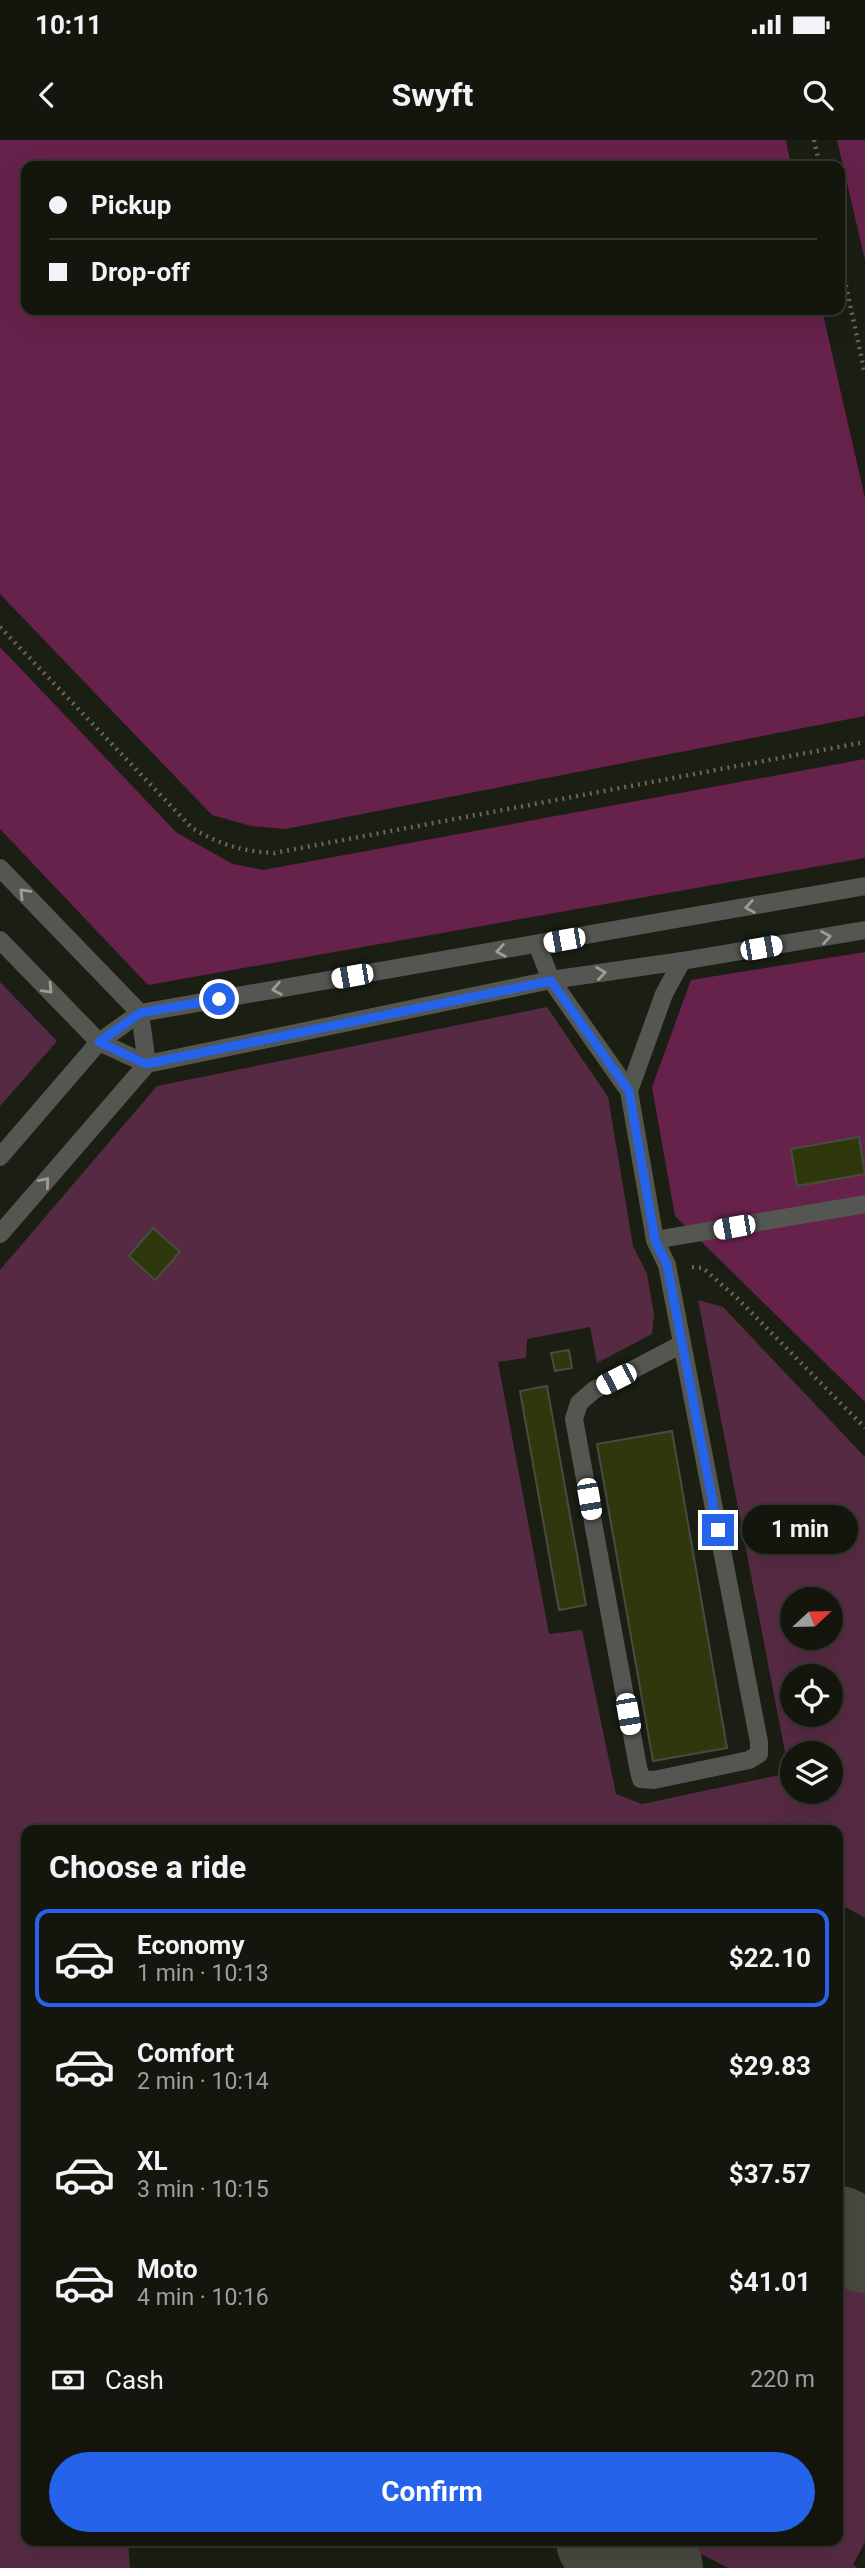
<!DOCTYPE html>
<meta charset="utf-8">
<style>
:root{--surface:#14160e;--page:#1d1f17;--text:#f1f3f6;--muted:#9d9f9e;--line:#33352e;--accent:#2563eb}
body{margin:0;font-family:Roboto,sans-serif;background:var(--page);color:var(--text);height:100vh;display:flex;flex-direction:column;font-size:26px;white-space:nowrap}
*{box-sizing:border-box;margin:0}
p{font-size:23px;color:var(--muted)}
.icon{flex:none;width:38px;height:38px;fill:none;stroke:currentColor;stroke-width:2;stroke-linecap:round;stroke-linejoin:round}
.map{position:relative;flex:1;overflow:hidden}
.side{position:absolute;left:21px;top:1685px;width:822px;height:721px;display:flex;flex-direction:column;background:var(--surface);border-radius:14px;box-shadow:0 7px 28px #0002,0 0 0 2px var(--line)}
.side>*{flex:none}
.top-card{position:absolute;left:21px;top:21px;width:824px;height:154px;border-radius:14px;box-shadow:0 7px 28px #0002,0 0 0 2px var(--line);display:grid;align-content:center;height:154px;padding:0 28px;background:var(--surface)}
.needle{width:46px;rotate:68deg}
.fabs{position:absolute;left:780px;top:1447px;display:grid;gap:14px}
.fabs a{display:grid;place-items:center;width:63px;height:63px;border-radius:50%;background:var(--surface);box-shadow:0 7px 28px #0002,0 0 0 2px var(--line);font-size:35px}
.end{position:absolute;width:32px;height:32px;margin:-16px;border:9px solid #2563eb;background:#fff;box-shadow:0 0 0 4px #fff}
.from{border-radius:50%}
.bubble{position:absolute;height:49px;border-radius:24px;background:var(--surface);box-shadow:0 7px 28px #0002,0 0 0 2px var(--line);font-size:23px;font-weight:700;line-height:49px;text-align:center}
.car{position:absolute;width:21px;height:42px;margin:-21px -10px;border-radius:9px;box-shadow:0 0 5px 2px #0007;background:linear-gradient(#fff 24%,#345 0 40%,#fff 0 76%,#345 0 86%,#fff 0)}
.top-card b{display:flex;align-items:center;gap:24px;height:66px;font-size:26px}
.top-card b+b{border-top:2px solid var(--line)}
.top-card i{width:18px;height:18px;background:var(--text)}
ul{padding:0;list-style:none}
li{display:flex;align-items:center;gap:21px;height:98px;margin:0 14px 10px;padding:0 14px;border:4px solid transparent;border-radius:14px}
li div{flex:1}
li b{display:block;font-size:26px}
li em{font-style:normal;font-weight:700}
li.on{border-color:var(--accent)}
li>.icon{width:63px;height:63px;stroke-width:1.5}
h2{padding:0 28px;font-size:32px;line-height:84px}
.pay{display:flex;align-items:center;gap:18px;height:77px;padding:0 28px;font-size:26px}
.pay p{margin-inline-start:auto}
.action{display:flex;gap:14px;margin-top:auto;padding:14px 28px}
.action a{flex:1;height:80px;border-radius:42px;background:var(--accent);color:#fff;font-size:28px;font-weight:700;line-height:80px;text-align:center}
.status{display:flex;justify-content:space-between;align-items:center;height:49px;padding:0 35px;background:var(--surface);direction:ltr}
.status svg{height:19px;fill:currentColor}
header{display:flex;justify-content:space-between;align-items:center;height:91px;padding:0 28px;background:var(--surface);font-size:32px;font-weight:700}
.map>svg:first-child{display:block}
</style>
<div class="status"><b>10:11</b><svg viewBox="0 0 49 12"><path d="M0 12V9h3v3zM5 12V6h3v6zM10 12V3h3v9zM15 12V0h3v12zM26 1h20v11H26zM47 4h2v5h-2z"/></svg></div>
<header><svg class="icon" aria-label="back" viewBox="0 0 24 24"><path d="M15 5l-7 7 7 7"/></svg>Swyft<svg class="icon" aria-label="search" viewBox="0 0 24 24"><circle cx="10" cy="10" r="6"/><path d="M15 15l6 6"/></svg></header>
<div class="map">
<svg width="865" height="2428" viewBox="0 0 865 2428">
<rect width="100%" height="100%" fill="#1b1e13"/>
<!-- green -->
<g fill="#572a43" fill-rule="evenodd">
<path d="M0,842l57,59 -57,65z"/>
<path d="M547,867l61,90 25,149 14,28 7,40 -2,20 -55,29 -7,-36 -63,12 -1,19 -28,4 51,272 33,-4 34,164 26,10 147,-31 -91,-473 25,7 142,150v461l-27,-15v-73h-812v711h102l2,27h-130v-1298l157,-184zM793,1460h38v38h-38zM793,1536h38v39h-38zM793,1614h38v38h-38z"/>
<path d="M838,2121l27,14v267l-12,23 5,3h-130l-52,-27h162z"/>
</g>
<!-- forest -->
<g fill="#67224b">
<path d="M0,0h786l5,26h-765v144h796l43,188v218l-580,113 -34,-3 -39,-11 -212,-221z"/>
<path d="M837,0h28v120z"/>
<path d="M0,507l177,186 56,31 30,6 602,-111v99l-717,127 -148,-156z"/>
<path d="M865,812v450l-190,-186 -23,-129 39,-107z"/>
</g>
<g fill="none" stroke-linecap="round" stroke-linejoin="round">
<!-- taxiway -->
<g stroke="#474a40" stroke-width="94">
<path d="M838,2093l27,13"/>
<path d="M603,2401l53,27"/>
</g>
</g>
<!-- building -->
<g fill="#2e380c" stroke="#484c40" stroke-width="2">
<path d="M859,997l6,37 -68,12 -6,-37z"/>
<path d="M153,1088l27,24 -25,28 -26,-24z"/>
<path d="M569,1210l3,18 -17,3 -4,-18z"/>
<path d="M547,1246l39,219 -27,5 -39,-219z"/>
<path d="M672,1291l55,317 -74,13 -56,-317z"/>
</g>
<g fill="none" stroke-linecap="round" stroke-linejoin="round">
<!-- path -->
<g stroke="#66685f" stroke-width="4.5" stroke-dasharray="2 5" stroke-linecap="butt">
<path d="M814,0l6,26"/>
<path d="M840,118l25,116"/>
<path d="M0,487l192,201c29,17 48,23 82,25l591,-111"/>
<path d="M692,1127l11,1 35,31 127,129"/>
</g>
<!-- minor -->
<g stroke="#545651" stroke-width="18">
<path d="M0,728l140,145 7,51"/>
<path d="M0,800l99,102 -99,115"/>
<path d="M537,804l14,36 78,111 26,149 12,25 92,477v12l-10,6 -95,20 -13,-1 -3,-12 -64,-348 5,-16 15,-13 88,-46"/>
<path d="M147,924l-48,-22 41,-29 725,-127"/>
<path d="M629,951l35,-97 18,-33"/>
<path d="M0,1094l147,-170 404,-84 131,-19 183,-31"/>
<path d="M655,1100l210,-36"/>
</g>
</g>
<!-- one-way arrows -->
<defs><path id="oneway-chevron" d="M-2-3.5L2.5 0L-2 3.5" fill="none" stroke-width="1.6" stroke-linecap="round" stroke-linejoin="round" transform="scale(1.75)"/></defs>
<g stroke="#9c9e97">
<use href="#oneway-chevron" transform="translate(24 753) rotate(-134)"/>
<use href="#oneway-chevron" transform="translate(750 767) rotate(170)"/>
<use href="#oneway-chevron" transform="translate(826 797) rotate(-10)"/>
<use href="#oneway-chevron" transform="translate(501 811) rotate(170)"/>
<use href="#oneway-chevron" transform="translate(601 833) rotate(-8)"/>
<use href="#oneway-chevron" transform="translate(48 849) rotate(46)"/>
<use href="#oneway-chevron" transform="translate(277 849) rotate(170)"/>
<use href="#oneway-chevron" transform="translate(45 1042) rotate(-49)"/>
</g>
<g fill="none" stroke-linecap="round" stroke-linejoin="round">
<!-- route -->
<path stroke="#2563eb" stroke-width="9" d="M219,859l-79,14 -41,29 47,22 405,-83 78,110 26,149 12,25 51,265"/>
</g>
</svg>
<div class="fabs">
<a><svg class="needle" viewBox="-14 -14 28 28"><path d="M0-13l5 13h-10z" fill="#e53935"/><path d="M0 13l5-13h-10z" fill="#9d9f9e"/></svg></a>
<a><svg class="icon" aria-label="locate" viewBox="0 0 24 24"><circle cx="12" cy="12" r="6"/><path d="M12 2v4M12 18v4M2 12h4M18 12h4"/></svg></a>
<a><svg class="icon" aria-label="layers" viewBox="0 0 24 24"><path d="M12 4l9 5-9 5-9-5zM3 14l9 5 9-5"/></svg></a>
</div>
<i class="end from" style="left:219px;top:859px"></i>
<i class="end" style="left:718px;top:1390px"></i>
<div class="bubble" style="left:742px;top:1365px;width:116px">1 min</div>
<i class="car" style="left:564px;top:800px;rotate:260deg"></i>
<i class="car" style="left:761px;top:808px;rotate:80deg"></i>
<i class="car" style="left:352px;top:836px;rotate:260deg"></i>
<i class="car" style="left:734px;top:1087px;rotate:260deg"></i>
<i class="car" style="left:616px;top:1239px;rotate:243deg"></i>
<i class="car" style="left:589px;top:1359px;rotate:170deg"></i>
<i class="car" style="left:628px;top:1574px;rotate:170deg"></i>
<div class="top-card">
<b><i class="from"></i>Pickup</b>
<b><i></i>Drop-off</b>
</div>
<section class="side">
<h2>Choose a ride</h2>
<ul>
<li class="on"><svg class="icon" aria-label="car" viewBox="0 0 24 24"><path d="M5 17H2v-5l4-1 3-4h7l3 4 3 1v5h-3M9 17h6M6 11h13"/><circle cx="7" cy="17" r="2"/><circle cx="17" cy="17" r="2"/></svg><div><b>Economy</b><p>1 min · 10:13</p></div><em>$22.10</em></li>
<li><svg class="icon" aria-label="car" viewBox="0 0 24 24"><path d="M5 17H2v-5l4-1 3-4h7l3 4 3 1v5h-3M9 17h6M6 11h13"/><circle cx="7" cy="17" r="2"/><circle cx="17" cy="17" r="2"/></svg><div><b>Comfort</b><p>2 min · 10:14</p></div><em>$29.83</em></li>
<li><svg class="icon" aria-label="car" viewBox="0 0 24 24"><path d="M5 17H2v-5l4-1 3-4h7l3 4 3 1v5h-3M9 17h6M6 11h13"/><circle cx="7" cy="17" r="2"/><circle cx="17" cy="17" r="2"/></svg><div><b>XL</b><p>3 min · 10:15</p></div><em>$37.57</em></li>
<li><svg class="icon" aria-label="car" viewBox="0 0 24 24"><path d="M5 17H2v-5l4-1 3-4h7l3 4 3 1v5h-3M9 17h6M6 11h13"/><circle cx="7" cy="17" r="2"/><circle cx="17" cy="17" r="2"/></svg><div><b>Moto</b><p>4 min · 10:16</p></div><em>$41.01</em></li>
</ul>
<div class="pay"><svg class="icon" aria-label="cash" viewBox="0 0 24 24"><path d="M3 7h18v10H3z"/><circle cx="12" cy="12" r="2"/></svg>Cash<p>220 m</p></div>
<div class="action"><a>Confirm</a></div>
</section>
</div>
